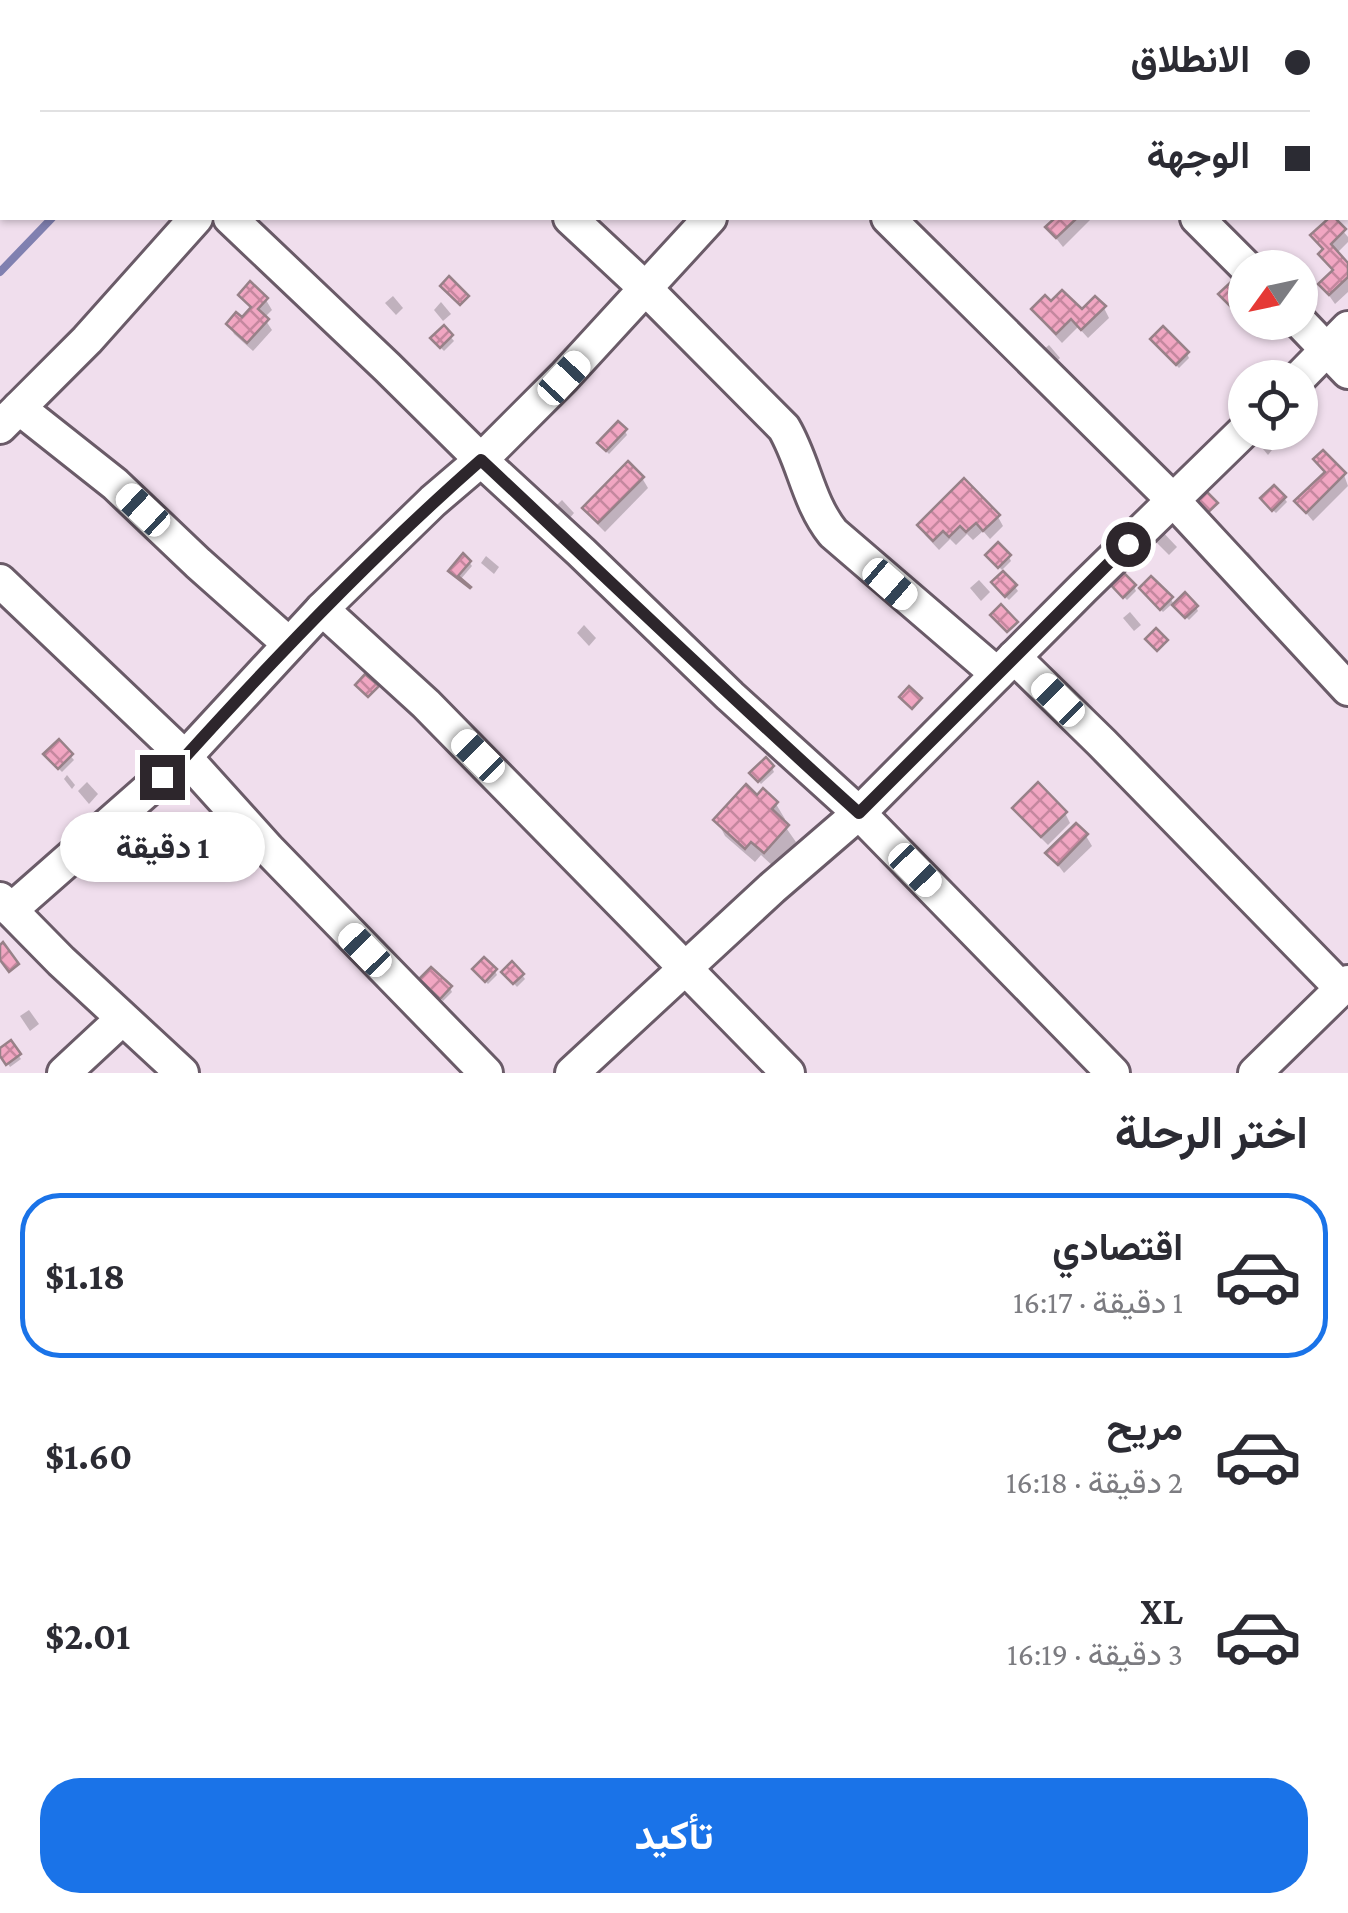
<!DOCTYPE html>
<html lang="ar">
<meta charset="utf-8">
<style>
:root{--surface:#fff;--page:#f7f7f7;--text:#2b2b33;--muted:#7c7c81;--line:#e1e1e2;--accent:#1a73e8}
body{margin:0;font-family:"Crimson Pro",Vazirmatn,serif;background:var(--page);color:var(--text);direction:rtl;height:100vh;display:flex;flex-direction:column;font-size:38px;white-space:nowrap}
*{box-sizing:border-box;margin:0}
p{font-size:32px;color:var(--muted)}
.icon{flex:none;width:55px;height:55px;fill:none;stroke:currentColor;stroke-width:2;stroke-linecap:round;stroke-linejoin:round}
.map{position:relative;height:1073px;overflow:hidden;direction:ltr}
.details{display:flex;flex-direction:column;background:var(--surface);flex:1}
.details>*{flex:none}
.banner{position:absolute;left:0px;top:0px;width:1350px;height:220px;box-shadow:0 2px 8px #0004;direction:rtl;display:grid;align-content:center;height:220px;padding:0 40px;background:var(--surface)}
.needle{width:65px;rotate:237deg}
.fabs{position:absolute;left:1228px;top:250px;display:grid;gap:20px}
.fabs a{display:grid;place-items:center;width:90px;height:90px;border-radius:50%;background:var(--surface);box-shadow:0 2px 8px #0004;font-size:50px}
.end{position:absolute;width:45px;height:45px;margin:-22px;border:12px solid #2d262c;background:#fff;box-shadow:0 0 0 5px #fff}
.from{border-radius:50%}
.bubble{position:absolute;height:70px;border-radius:35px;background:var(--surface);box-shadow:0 2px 8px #0004;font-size:32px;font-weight:700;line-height:70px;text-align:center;direction:rtl}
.car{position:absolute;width:30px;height:60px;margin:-30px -15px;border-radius:12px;box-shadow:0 0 8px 2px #0007;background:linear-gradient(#fff 24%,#345 0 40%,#fff 0 76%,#345 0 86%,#fff 0)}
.banner b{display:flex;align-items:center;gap:35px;height:95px;font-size:38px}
.banner b+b{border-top:2px solid var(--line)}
.banner i{width:25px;height:25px;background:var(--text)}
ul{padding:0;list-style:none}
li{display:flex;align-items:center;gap:30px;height:165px;margin:0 20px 15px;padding:0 20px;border:5px solid transparent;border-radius:40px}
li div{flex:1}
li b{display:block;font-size:38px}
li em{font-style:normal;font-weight:700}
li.on{border-color:var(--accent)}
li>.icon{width:90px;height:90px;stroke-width:1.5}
h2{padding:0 40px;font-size:45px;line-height:120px}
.cta{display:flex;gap:20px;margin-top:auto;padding:20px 40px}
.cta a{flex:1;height:115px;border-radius:40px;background:var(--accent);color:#fff;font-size:40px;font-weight:700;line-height:115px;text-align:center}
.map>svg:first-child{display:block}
</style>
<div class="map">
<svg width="1348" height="1073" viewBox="0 0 1348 1073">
<defs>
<pattern id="building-cross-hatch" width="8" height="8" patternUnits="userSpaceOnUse" patternTransform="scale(2.5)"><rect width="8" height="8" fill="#f1a6c2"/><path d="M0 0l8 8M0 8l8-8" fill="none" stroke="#c4879e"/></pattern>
</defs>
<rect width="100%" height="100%" fill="#f0deed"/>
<!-- shadow -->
<g fill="#0003">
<path d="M1058,218h34l-29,29 -15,-19z"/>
<path d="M1332,218l16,19v5l-12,12 12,12v26l-13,12 -14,-20 13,-12 -7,-8 -6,-10 3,-2 -11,-16z"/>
<path d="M241,295l25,5 6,10 -8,8 8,12 -19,21 -19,-17 -5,-10 13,-4 10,-10z"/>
<path d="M1242,295l3,4 -11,10 -10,-11z"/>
<path d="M393,296l10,12 -7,7 -11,-12z"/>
<path d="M441,302l10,12 -8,7 -9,-11z"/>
<path d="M1051,304l31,9 22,-5 5,10 -21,20 -10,-11 -16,16 -22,-24 -6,-10z"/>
<path d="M444,329l10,12 -10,10 -8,-8z"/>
<path d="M1155,343l32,11 2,4 -10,10z"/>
<path d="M1049,345l11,13 -8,8 -11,-14z"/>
<path d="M625,431l2,4 -18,19 -6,-6z"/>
<path d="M1263,438l9,12 -4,5 -10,-12z"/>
<path d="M1316,460l28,15 4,11 -35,35 -16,-19 29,-28z"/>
<path d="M642,478l6,10 -43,44 -14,-14 -6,-10z"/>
<path d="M1284,498l3,4 -11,11 -11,-10z"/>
<path d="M562,500l12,13 -6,7 -12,-14z"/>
<path d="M998,517l5,9 -13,13 -7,-8 -10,9 -6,-6 -11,11 -6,-6 -11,11 -14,-15 -5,-10z"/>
<path d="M1158,527l19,20 -8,8 -16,-16z"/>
<path d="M1248,552l11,13 -4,3 -11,-13z"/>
<path d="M486,556l13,11 -5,7 -13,-11z"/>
<path d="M1009,557l2,4 -9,9 -11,-11z"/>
<path d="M469,562l3,4 -12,14 -6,-5z"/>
<path d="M979,580l11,12 -9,9 -11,-13z"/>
<path d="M996,587h19l3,4 -9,9z"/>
<path d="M1134,587l2,4 -9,9 -11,-11z"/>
<path d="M1144,593l27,6 2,4 -10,9z"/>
<path d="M1196,607l2,4 -9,9 -11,-11z"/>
<path d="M1130,612l11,13 -7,6 -11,-13z"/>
<path d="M584,625l12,13 -7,8 -12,-13z"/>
<path d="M59,743l15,17 -12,12 -13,-13z"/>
<path d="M772,768l2,4 -13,12 -6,-7z"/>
<path d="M67,775l8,10 -3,4 -8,-10z"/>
<path d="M87,782l11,12 -9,10 -11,-13z"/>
<path d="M757,798l19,6 9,15 -3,3 14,20 -22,25 -13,-12 -6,7 -30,-26 -8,-16z"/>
<path d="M1015,808l50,5 5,10 -22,22 -27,-27z"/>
<path d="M1086,836l6,10 -28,27 -15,-20z"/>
<path d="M495,971l2,4 -9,9 -11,-11z"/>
<path d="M522,975l3,4 -8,8 -10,-11z"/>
<path d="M425,983l25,5 2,4 -9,9z"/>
<path d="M29,1010l10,14 -9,7 -10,-15z"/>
<path d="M10,1044l11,15 -11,8 -10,-16z"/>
</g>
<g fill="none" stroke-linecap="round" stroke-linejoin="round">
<!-- stream -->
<g stroke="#8080b0" stroke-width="8">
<path d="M257,2l2,-2"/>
<path d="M0,272l52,-54"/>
</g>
</g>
<!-- building -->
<g fill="url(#building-cross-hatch)" stroke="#978188" stroke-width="2.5">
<path d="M1055,218h22l-21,20 -11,-11z"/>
<path d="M1329,218h6l11,11 -15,15 17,19v14l-19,18 -11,-11 15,-14 -15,-16 5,-5 -13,-14z"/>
<path d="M449,276l20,20 -9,9 -20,-19z"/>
<path d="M250,281l18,17 -10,11 11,10 -22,24 -21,-19 10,-12 6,5 9,-10 -13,-12z"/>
<path d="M1232,281l12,13 -13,13 -13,-13z"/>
<path d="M1062,290l20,19 13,-13 11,10 -25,24 -10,-11 -15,15 -25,-25 14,-14 6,6z"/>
<path d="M444,325l9,10 -13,13 -10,-10z"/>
<path d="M1163,326l26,26 -13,13 -26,-26z"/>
<path d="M618,421l9,8 -21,22 -9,-8z"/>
<path d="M1323,450l23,23 -40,40 -12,-12 31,-29 -12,-13z"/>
<path d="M628,461l16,16 -46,46 -16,-15z"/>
<path d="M964,478l36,37 -17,16 -7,-8 -10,9 -6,-6 -11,11 -6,-6 -10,10 -16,-16z"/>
<path d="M1274,485l12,12 -14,14 -12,-13z"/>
<path d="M1204,489l14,14 -15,14 -14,-14z"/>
<path d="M998,542l13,13 -13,13 -13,-13z"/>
<path d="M463,553l8,8 -13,15 13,11 -1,1 -22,-17z"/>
<path d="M1003,571l14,14 -12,12 -14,-15z"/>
<path d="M1123,572l13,13 -13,13 -13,-14z"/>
<path d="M1151,576l22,21 -13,13 -21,-22z"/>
<path d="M1185,592l13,14 -13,12 -13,-13z"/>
<path d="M1001,604l17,18 -11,10 -17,-17z"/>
<path d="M1156,628l12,12 -11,11 -12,-12z"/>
<path d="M365,674l14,12 -11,11 -13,-12z"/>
<path d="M909,686l13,12 -10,11 -13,-12z"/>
<path d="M59,739l14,15 -15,15 -15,-15z"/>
<path d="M766,757l8,9 -16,16 -9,-9z"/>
<path d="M1038,782l29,30 -26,25 -29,-29z"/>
<path d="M746,784l11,11 6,-7 15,14 -6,7 17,16 -25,28 -13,-11 -6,7 -32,-29z"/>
<path d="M1076,823l12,11 -30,31 -13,-12z"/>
<path d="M3,942l16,22 -10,8 -9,-12v-15z"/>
<path d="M484,957l13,12 -12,13 -13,-13z"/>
<path d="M512,961l12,13 -11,10 -12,-12z"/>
<path d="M431,967l21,19 -12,13 -21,-20z"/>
<path d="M11,1040l10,14 -15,11 -6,-9v-8z"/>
</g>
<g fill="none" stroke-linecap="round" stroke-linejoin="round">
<defs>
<g id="minor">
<path d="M647,0l3,2"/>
<path d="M972,0l3,2"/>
<path d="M1277,0l3,2"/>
<path d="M389,2l2,-2"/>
<path d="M930,2l2,-2"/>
<path d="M1348,64v1"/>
<path d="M230,218l157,149 94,93 100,92 149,144 129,117 254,260"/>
<path d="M570,218l74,69 140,141c20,34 24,74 49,105l164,141"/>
<path d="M888,218l285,282 175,189"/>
<path d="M1197,218l50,50"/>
<path d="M1300,322l48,50"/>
<path d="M1299,378l49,-50"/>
<path d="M19,408l96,76 83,79 91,81"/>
<path d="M0,427l87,-87 109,-122"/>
<path d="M0,581l185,176 83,92 218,224"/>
<path d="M322,609l104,95 362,369"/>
<path d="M1014,657l88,86 239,245"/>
<path d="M0,899l61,62 121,112"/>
<path d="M11,910l174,-153 137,-148 111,-108 48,-41 83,-83 146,-159"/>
<path d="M64,1073l58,-54"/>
<path d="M572,1073l200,-185 87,-75 224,-225 162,-158"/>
<path d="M1255,1073l93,-91"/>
</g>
</defs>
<!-- minor casing -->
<use href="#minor" stroke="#6a5b68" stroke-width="38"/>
<!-- minor -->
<use href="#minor" stroke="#fff" stroke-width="32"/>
</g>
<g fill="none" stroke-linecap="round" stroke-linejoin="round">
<!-- route -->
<path stroke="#2d262c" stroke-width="12" d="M162,777l23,-20c94,-104 190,-204 296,-297 126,118 250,238 378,353l269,-269"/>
</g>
</svg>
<div class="fabs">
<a><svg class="needle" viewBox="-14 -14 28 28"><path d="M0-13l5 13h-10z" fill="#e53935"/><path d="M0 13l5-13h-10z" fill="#7c7c81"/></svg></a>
<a><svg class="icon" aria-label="locate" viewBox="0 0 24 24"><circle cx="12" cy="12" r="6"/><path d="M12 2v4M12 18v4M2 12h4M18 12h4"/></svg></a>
</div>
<i class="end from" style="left:1128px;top:544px"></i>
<i class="end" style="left:162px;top:777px"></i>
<div class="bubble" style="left:60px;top:812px;width:205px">1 دقيقة</div>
<i class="car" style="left:564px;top:378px;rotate:43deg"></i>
<i class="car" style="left:143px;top:510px;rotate:313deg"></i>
<i class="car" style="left:890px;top:584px;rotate:131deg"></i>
<i class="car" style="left:1058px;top:700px;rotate:315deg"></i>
<i class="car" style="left:478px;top:756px;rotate:315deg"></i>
<i class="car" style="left:915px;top:870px;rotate:136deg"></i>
<i class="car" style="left:365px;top:950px;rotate:316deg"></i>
<div class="banner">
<b><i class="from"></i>الانطلاق</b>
<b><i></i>الوجهة</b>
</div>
</div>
<section class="details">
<h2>اختر الرحلة</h2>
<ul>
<li class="on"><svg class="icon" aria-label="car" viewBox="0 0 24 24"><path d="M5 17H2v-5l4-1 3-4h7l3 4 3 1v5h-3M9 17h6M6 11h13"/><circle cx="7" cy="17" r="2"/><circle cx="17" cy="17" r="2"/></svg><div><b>اقتصادي</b><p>1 دقيقة · 16:17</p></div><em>$1.18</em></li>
<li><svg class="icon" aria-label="car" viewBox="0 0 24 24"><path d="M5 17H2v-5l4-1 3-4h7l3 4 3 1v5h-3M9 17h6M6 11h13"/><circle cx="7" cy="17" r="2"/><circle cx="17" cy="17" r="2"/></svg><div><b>مريح</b><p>2 دقيقة · 16:18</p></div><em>$1.60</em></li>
<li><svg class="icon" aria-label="car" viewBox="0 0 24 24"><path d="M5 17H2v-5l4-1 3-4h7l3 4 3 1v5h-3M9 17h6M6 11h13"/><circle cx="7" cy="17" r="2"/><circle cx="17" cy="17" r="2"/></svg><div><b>XL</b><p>3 دقيقة · 16:19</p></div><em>$2.01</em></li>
</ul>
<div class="cta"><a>تأكيد</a></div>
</section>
